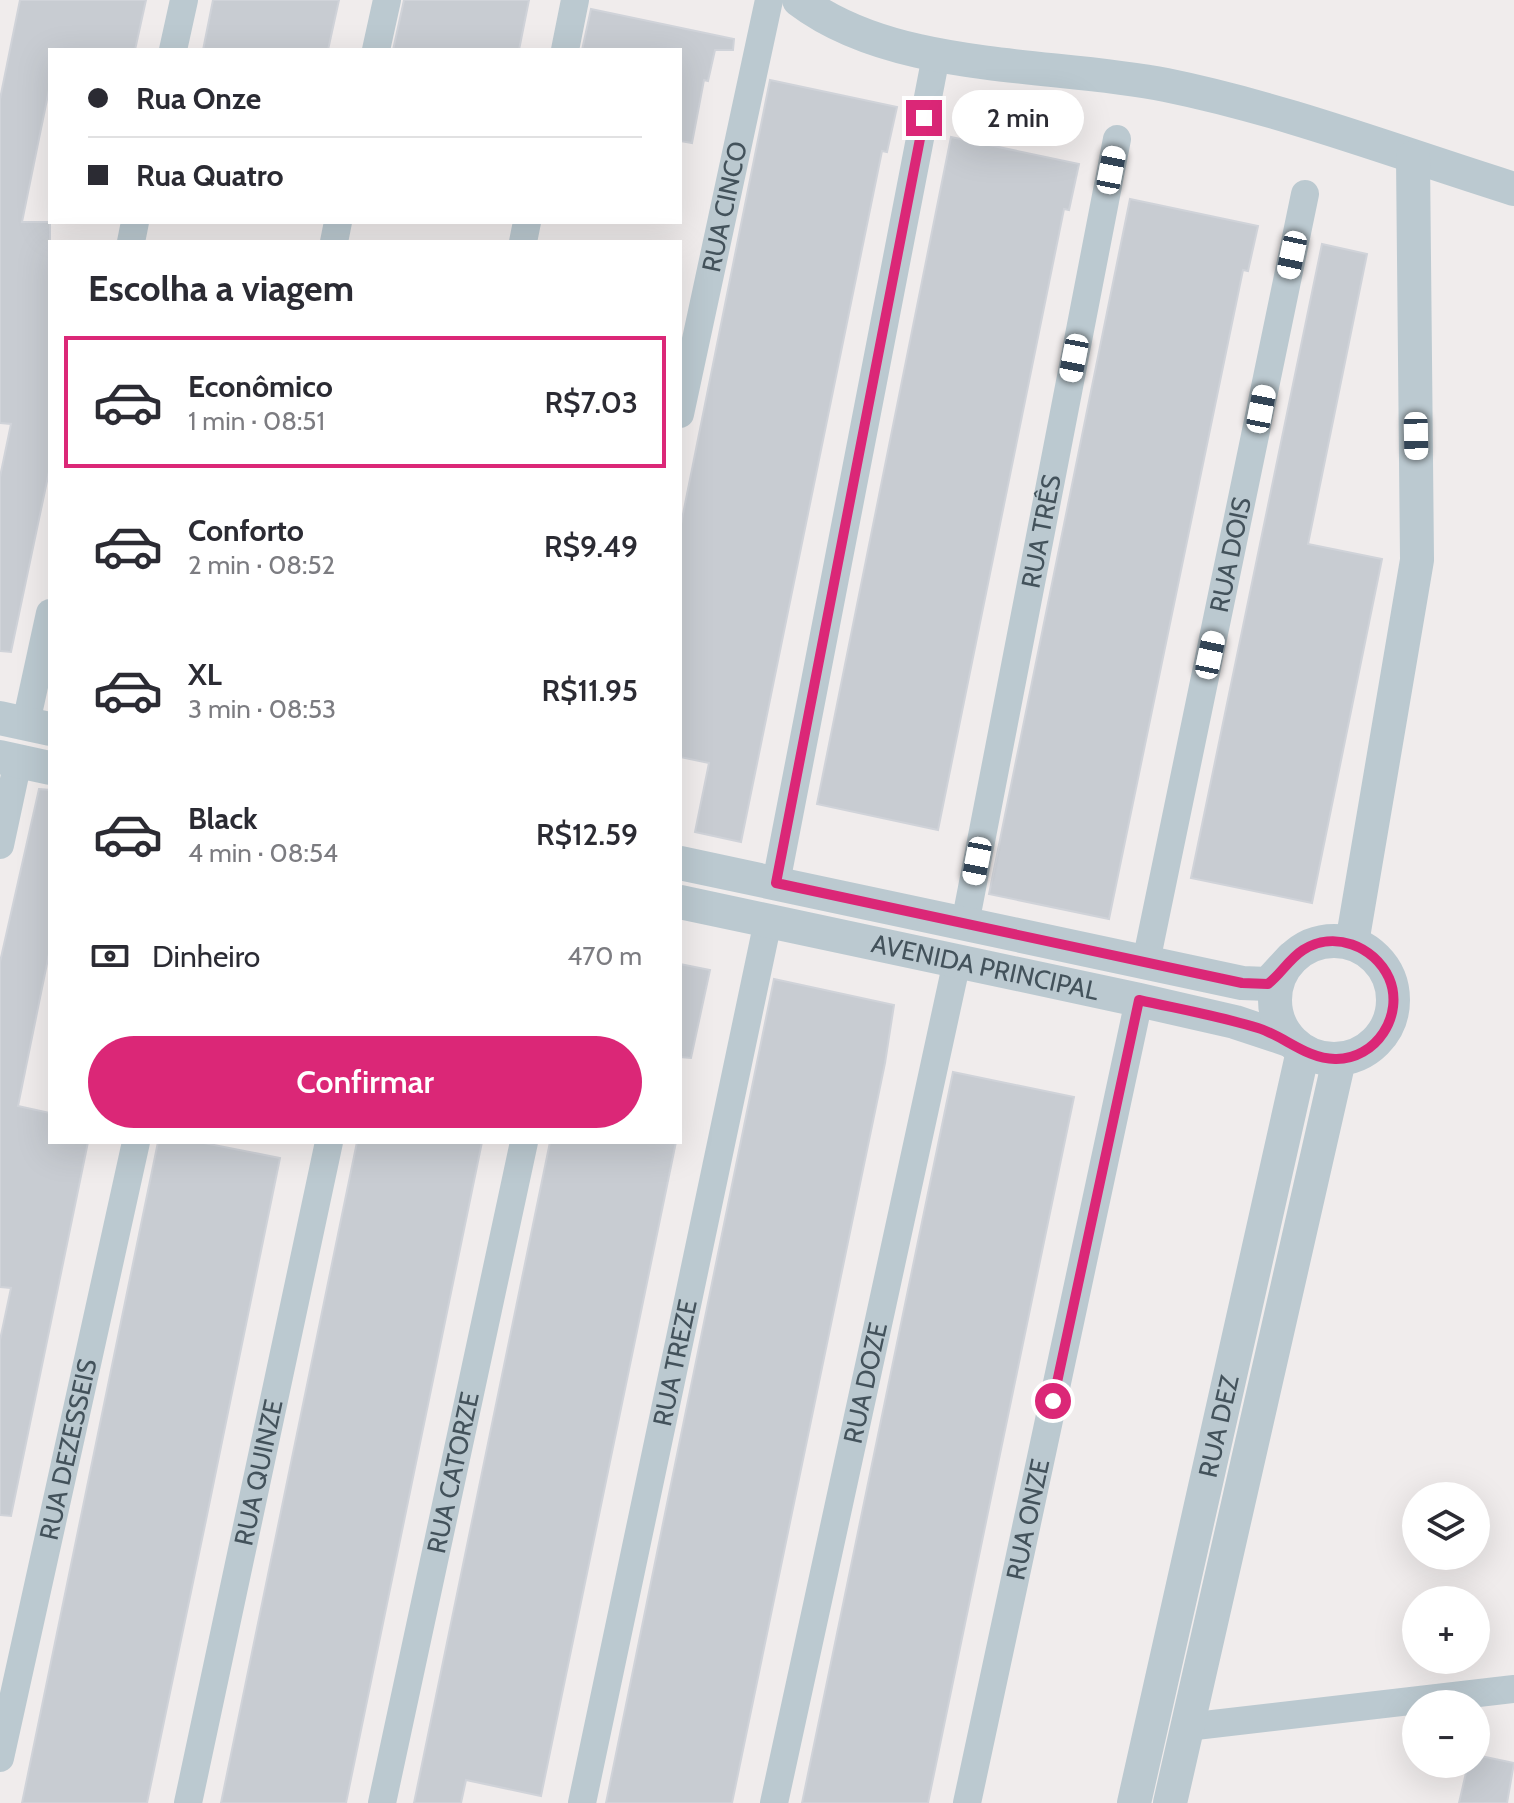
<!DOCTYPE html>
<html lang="pt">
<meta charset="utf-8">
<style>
:root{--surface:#fff;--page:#f2f2f3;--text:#2b2b33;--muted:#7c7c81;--line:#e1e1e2;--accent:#db2777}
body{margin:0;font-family:Cabin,sans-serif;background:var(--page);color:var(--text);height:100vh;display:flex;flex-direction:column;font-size:30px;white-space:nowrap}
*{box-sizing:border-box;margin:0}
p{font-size:26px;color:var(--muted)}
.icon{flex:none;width:44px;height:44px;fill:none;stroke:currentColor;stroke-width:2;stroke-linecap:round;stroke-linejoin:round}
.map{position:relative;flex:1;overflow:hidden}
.details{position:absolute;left:48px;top:240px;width:634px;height:904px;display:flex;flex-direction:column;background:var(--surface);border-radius:0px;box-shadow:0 8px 32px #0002}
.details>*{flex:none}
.hud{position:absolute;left:48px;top:48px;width:634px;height:176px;border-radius:0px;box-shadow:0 8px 32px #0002;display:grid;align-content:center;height:176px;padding:0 40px;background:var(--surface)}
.controls{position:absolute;left:1402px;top:1482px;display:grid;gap:16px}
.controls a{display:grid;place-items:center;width:88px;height:88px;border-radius:50%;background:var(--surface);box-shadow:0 8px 32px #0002;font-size:40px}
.end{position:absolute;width:36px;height:36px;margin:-18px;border:10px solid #db2777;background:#fff;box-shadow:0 0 0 4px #fff}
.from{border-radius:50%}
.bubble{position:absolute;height:56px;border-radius:28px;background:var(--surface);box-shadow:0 8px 32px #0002;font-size:26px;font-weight:600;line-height:56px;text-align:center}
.car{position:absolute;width:24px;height:48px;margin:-24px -12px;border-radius:10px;box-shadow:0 0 6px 2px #0007;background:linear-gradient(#fff 24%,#345 0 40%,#fff 0 76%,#345 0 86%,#fff 0)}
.hud b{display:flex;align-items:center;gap:28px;height:76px;font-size:30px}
.hud b+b{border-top:2px solid var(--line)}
.hud i{width:20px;height:20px;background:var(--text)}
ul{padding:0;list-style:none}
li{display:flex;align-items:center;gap:24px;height:132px;margin:0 16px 12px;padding:0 24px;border:4px solid transparent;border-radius:0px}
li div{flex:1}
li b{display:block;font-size:30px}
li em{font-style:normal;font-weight:600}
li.active{border-color:var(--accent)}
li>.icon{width:72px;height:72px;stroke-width:1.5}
h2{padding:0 40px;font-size:36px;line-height:96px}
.pay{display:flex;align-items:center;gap:20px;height:88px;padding:0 40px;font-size:30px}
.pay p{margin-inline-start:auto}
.action{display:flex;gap:16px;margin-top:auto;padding:16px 40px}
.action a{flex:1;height:92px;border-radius:48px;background:var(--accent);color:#fff;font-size:32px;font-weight:600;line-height:92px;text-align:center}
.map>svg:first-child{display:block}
</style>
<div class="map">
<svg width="1514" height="1803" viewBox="0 0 1514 1803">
<rect width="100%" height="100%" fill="#f0ecec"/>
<!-- building -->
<g fill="#c8ccd2" stroke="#d0d3d9" stroke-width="2">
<path d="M20,0h126l-11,50h-85v35l-28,137h28v245l-39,185 -11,-1v-174l11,-53 -11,-1v-324z"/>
<path d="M213,0h126l-11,50h-125z"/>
<path d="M404,0h125l-10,50h-126z"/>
<path d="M591,9l143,30 -1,11h-18l-7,31 -4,-1 -12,63 -12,-2v-91h-98z"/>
<path d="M770,80l127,27 -10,45 -5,-1 -141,691 -46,-10 14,-69 -29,-6v-228z"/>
<path d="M951,137l128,27 -10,46 -5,-1 -126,621 -121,-26z"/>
<path d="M1130,199l128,27 -10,45 -5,-1 -134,649 -120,-25z"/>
<path d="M1322,244l45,10 -59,290 74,15 -70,344 -121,-25z"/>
<path d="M39,789l11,1v159l-32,157 32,7v29h38l-77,374 -11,-1v-175l11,-52 -11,-1v-325z"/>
<path d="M680,964l30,6 -19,88 -11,-1z"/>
<path d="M774,979l120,26 -9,58 -153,740h-126z"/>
<path d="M953,1072l121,25 -75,362 -71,344h-126z"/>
<path d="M158,1142h41l81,16 -74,362 -59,283h-125z"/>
<path d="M357,1142h125l-136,661h-125z"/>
<path d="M550,1142h126l-135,654 -75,-16 -5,23h-47z"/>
<path d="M1476,1755l38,8 -7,40h-48l9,-39h8z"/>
</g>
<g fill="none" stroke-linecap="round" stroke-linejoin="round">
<!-- minor -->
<g stroke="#bbc9d0" stroke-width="28">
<path d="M173,50l11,-50"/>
<path d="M376,50l11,-50"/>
<path d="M565,50l10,-50"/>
<path d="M131,242l4,-20"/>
<path d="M334,242l4,-20"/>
<path d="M523,242l4,-20"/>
<path id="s1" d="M680,414l89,-414"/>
<path d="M26,723l24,-110"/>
<path d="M0,845l18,-84"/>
<path d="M776,883l160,-827"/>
<path id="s2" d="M965,924l152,-785"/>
<path id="s3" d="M1146,962l159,-768"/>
<path d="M1187,1727l327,-38"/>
<path id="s4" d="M0,1758l136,-616"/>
<path id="s5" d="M188,1803l141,-661"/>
<path id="s6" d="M382,1803l142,-661"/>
<path id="s7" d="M582,1803l186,-882"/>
<path id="s8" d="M774,1803l183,-842"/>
<path id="s9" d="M967,1803l172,-803"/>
</g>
<!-- tertiary -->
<g stroke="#bbc9d0" stroke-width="34">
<path d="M799,0c96,73 252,62 367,85 118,24 233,68 348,104"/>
<path d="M0,718l50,11"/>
<path d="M0,757l50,11"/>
<path d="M680,863l562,120 26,1 24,-26"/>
<path id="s10" d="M680,902l459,98 96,22 54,18"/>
<circle cx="1334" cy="1000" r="59"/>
<path d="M1352,943l65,-383 -4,-402"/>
<path id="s11" d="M1134,1803l169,-752"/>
<path d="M1170,1803l169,-743"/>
</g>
</g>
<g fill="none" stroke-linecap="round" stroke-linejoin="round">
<!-- route -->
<path stroke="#db2777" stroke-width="10" d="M924,118l-148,765 466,100 26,1c13,-10 21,-25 35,-34 31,-20 71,-4 86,28 16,37 -13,82 -54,81 -28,0 -51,-23 -77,-31 -39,-12 -79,-19 -119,-28l-86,401"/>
</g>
<g text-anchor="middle" stroke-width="6" stroke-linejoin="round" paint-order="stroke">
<!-- street labels -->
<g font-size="26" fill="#43525b" stroke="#fff">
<text dy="9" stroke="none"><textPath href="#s1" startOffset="212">RUA CINCO</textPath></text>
<text dy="9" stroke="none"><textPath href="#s2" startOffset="400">RUA TRÊS</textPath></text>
<text dy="9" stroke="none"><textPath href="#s3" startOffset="416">RUA DOIS</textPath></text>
<text dy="9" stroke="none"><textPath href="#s10" startOffset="312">AVENIDA PRINCIPAL</textPath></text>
<text dy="9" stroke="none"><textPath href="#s7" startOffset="450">RUA TREZE</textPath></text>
<text dy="9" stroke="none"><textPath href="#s8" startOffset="430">RUA DOZE</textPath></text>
<text dy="9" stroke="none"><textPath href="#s11" startOffset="386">RUA DEZ</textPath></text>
<text dy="9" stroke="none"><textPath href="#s4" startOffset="316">RUA DEZESSEIS</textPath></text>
<text dy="9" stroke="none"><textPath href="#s5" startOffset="338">RUA QUINZE</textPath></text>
<text dy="9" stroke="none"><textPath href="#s6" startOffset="338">RUA CATORZE</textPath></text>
<text dy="9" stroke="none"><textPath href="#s9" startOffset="290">RUA ONZE</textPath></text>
</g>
</g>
</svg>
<div class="controls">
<a><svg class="icon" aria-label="layers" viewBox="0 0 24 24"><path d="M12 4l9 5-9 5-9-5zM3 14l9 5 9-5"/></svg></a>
<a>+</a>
<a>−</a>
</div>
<i class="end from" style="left:1053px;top:1401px"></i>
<i class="end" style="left:924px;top:118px"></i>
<div class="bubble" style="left:952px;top:90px;width:132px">2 min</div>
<i class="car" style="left:1111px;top:170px;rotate:11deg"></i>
<i class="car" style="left:1292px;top:255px;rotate:192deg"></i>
<i class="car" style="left:1074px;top:358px;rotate:191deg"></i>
<i class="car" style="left:1261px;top:409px;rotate:11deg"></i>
<i class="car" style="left:1416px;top:436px;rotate:179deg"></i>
<i class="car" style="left:1210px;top:655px;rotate:12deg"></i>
<i class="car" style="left:977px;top:861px;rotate:191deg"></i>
<div class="hud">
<b><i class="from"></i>Rua Onze</b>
<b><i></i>Rua Quatro</b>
</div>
<section class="details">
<h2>Escolha a viagem</h2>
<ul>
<li class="active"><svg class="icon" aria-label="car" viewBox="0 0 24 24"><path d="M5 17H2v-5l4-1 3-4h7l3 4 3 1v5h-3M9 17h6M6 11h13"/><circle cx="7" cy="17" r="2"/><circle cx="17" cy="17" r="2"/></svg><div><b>Econômico</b><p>1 min · 08:51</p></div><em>R$7.03</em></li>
<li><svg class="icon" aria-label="car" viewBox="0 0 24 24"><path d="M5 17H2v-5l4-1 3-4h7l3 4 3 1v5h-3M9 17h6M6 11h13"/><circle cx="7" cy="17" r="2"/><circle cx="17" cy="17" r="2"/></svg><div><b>Conforto</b><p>2 min · 08:52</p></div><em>R$9.49</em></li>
<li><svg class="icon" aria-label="car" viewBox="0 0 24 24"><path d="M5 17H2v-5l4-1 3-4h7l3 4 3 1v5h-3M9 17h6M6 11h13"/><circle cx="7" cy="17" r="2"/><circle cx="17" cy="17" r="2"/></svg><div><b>XL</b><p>3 min · 08:53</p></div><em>R$11.95</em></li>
<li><svg class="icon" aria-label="car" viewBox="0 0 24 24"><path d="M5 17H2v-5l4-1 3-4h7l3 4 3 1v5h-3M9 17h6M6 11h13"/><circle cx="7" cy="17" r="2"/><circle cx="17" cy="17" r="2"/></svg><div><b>Black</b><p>4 min · 08:54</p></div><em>R$12.59</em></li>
</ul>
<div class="pay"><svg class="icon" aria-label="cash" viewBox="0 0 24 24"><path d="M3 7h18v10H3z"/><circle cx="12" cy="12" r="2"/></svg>Dinheiro<p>470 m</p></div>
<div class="action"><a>Confirmar</a></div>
</section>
</div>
